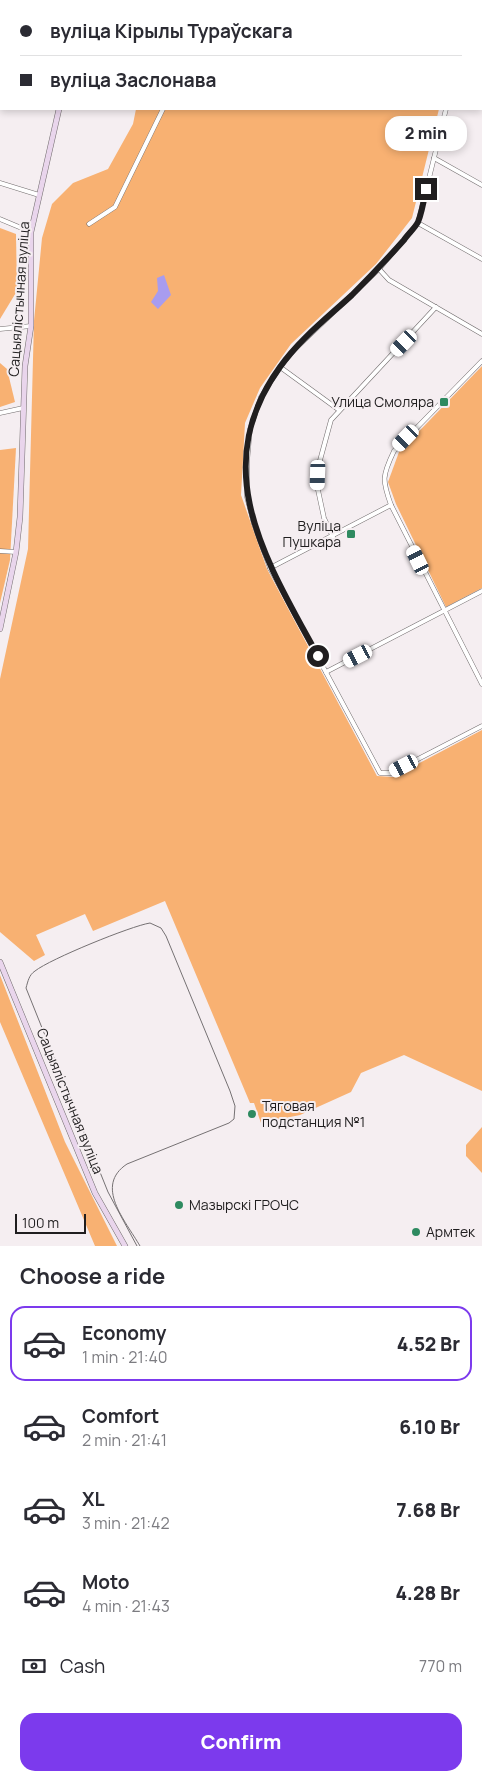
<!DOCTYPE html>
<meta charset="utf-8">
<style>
:root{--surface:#fff;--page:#f7f7f7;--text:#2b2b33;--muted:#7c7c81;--line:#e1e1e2;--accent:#7c3aed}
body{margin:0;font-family:Manrope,sans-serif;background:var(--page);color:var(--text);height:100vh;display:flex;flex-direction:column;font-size:19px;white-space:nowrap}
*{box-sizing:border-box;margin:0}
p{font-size:16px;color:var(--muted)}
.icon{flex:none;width:28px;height:28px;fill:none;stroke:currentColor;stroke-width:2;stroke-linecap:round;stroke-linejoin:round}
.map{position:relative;height:1246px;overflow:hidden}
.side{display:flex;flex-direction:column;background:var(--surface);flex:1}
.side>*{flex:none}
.top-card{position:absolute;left:0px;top:0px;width:482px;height:110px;box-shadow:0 2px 8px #0003;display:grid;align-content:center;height:110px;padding:0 20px;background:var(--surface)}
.scale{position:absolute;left:15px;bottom:12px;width:71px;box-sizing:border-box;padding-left:5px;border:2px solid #201e1f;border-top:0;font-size:14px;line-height:18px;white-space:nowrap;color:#201e1f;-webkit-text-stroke:4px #f5eef1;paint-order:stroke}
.end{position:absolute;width:22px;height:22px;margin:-11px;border:6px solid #201e1f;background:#fff;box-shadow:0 0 0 2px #fff}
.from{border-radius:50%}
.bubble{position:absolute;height:35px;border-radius:15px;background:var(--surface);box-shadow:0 2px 8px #0003;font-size:16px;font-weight:800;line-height:35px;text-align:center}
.car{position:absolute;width:15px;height:30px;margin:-15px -8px;border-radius:6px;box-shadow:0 0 4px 1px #0007;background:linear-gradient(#fff 24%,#345 0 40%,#fff 0 76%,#345 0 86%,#fff 0)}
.top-card b{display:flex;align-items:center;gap:18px;height:48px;font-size:19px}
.top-card b+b{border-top:1px solid var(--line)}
.top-card i{width:12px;height:12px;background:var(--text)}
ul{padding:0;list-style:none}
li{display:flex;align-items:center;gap:15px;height:75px;margin:0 10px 8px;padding:0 10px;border:2px solid transparent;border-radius:15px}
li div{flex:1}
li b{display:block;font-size:19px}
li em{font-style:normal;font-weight:800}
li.current{border-color:var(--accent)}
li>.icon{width:45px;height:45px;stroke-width:1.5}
h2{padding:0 20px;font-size:22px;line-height:60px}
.pay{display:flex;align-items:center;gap:12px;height:55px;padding:0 20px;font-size:19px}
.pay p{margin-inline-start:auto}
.action{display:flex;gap:10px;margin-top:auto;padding:10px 20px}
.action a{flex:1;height:58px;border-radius:15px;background:var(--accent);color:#fff;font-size:20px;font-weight:800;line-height:58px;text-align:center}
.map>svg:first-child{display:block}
</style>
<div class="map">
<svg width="482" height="1246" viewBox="0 0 482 1246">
<rect width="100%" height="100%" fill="#f5eef1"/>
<!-- green -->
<g fill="#f8b172">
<path d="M136,109h303l-27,109 -36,46 -85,80 -31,44 -15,35 -4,72 26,74 110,207 16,1 89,-47v361l-78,-36 -43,18 -10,19 -51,23 -39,8 -7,-20h-4l-85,-202 -72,30 -8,-17 -49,21 9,20 -11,6 -34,-29v-253l28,-130 6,-228 8,-83 10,-34 21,-21 35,-14 25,-45z"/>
<path d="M0,228l16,6 1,57 -17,28z"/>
<path d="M0,363l7,6 8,33 -15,5z"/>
<path d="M482,366v222l-36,19 -50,-103 -8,-22 11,-30z"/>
<path d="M16,448l-6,112 -10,43v-153z"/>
<path d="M0,975l65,167 52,104h-22l-95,-224z"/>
<path d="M482,1127v46l-16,-17v-11z"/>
</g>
<!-- water -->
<path fill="#a89cef" d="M164,275l7,20 -13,14 -7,-7 7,-11 -1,-13z"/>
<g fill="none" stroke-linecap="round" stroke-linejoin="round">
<defs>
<g id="street">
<path d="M39,0l7,1"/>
<path d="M207,1v-1"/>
<path d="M310,1v-1"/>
<path d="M464,1v-1"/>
<path d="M481,23l1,-1"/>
<path d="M0,51l1,-2"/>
<path d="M446,109l-28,114 -39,46 -84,80 -15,18 -19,30 -11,32 -3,34v34l7,27 16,44 110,205h11l91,-47"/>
<path d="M434,158l48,27"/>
<path d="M0,183l39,12"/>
<path d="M0,219l31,13"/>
<path d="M418,223l64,36"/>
<path d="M89,224l26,-17 48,-98"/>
<path d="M379,269l10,11 93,54"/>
<path d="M0,329l31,-3"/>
<path d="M482,361l-88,90c-12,25 -12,29 -3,54l91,179"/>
<path d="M280,367l59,43"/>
<path d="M0,413l23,-5"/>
<path d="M333,537l-9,-19 -6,-28 1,-26 12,-44 105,-113"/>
<path d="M0,551l16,1"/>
<path d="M270,568l121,-63"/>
<path d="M326,672l156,-81"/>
</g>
<g id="secondary">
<path d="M303,0l2,1"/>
<path d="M74,1v-1"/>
<path d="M481,101l1,1"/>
<path d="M0,629l16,-77 4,-35 5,-151 6,-40v-94l28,-123"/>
<path d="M0,962l95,231 30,53"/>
</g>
</defs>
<!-- street casing -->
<use href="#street" stroke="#726d6e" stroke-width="5"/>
<!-- secondary casing -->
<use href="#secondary" stroke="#726d6e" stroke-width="6"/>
<!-- street -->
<use href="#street" stroke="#fff" stroke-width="4"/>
<!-- secondary -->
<use href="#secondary" stroke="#e9d5ec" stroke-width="5"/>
<!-- tram -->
<path stroke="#757173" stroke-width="1" d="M137,1246l-29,-54 -82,-204c2,-7 3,-13 9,-17 15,-12 96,-45 115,-48l11,5 5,8 64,155 5,15 -1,13 -5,4 -102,41c-33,22 -2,56 13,82"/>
</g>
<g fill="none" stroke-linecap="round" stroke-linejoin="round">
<!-- route -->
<path stroke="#201e1f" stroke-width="6" d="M318,656c-51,-94 -112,-187 -38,-289 19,-27 47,-49 72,-72 18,-18 35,-36 52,-55 4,-6 11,-12 14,-18 4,-10 6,-22 8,-33"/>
</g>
<!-- markers -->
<g fill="#2e8a60" stroke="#f5eef1" stroke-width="2">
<rect x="439" y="397" width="10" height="10" rx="2.5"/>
<rect x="346" y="529" width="10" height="10" rx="2.5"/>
<circle cx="252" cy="1114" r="5"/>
<circle cx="179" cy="1205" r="5"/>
<circle cx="416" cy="1232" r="5"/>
</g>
<g text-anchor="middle" stroke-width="4" stroke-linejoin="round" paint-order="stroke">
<!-- street labels -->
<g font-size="14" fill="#201e1f" stroke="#f5eef1">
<text transform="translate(19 299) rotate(-86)" y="5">Сацыялістычная вуліца</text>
<text transform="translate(70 1101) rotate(68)" y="5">Сацыялістычная вуліца</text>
</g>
<!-- poi labels -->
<g font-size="14" fill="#201e1f" stroke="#f5eef1" text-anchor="start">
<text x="434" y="407" text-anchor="end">Улица Смоляра</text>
<text x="341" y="531" text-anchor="end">Вуліца<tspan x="341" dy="16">Пушкара</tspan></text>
<text x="262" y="1111">Тяговая<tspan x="262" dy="16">подстанция №1</tspan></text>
<text x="189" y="1210">Мазырскі ГРОЧС</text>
<text x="426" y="1237">Армтек</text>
</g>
</g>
</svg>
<div class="scale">100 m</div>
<i class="end from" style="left:318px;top:656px"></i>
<i class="end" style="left:426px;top:189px"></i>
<div class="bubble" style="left:385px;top:116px;width:82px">2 min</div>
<i class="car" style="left:404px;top:343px;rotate:224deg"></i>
<i class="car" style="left:406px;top:438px;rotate:224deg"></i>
<i class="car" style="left:318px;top:475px;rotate:182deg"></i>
<i class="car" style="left:418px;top:560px;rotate:334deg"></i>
<i class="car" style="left:358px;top:656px;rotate:243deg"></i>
<i class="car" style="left:404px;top:766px;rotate:243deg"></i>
<div class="top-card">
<b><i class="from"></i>вуліца Кірылы Тураўскага</b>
<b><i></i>вуліца Заслонава</b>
</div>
</div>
<section class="side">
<h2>Choose a ride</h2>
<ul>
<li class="current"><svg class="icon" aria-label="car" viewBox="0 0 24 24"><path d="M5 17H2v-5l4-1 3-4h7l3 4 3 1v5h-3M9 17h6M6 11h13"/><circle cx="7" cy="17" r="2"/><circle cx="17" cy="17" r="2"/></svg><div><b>Economy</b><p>1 min · 21:40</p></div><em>4.52 Br</em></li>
<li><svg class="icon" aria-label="car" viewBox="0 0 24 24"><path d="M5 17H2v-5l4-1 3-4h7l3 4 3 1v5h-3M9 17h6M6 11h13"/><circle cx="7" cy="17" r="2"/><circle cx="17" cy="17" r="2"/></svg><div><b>Comfort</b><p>2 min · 21:41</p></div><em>6.10 Br</em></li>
<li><svg class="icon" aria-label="car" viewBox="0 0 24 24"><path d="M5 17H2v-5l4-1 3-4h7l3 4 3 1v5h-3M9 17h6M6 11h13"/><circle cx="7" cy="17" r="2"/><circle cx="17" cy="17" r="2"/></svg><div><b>XL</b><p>3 min · 21:42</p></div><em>7.68 Br</em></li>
<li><svg class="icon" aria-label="car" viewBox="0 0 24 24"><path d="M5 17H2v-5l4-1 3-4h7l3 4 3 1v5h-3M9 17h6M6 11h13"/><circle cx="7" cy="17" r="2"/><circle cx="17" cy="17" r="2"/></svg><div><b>Moto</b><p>4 min · 21:43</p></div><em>4.28 Br</em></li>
</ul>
<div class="pay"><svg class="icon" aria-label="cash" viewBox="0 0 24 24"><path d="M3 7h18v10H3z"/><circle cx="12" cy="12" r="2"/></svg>Cash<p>770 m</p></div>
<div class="action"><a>Confirm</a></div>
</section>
